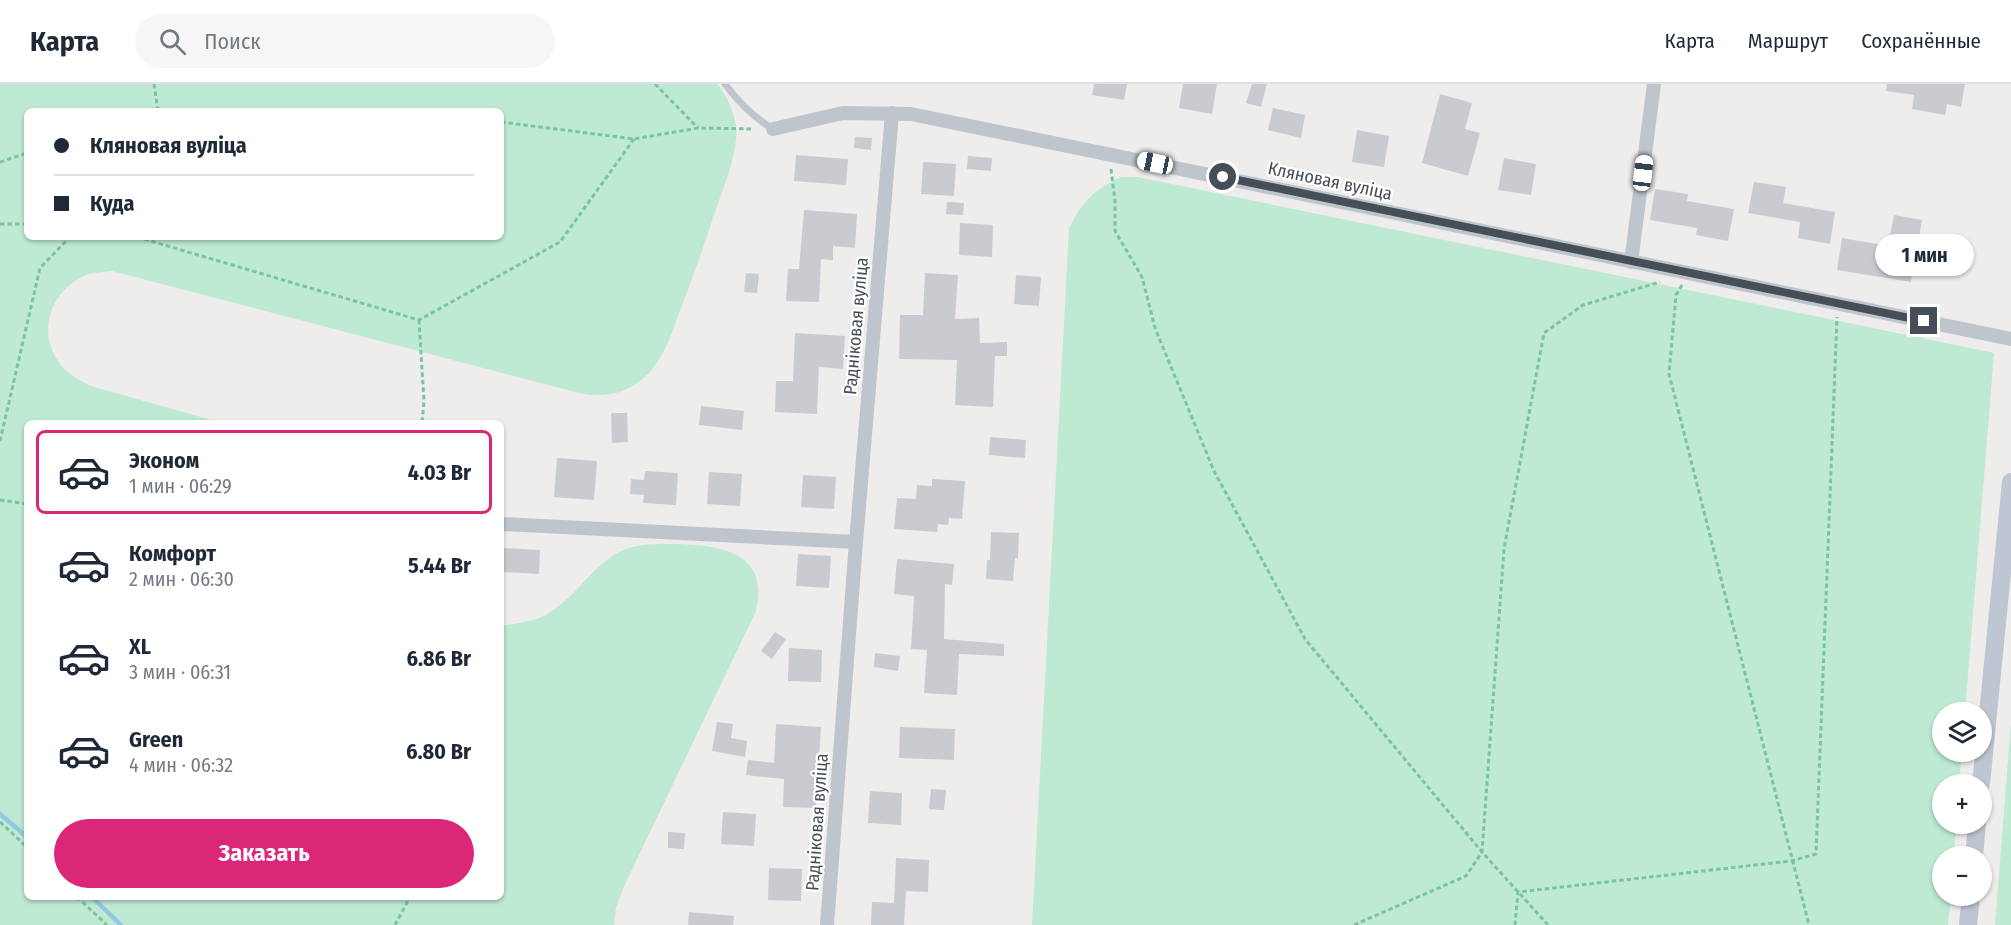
<!DOCTYPE html>
<html lang="ru">
<meta charset="utf-8">
<style>
:root{--surface:#fff;--page:#f6f6f7;--text:#1f2937;--muted:#747a83;--line:#e0e1e3;--accent:#db2777}
body{margin:0;font-family:"Fira Sans Condensed",sans-serif;background:var(--page);color:var(--text);height:100vh;display:flex;flex-direction:column;font-size:22px;white-space:nowrap}
*{box-sizing:border-box;margin:0}
p{font-size:20px;color:var(--muted)}
.icon{flex:none;width:33px;height:33px;fill:none;stroke:currentColor;stroke-width:2;stroke-linecap:round;stroke-linejoin:round}
.map{position:relative;flex:1;overflow:hidden}
.details{position:absolute;left:24px;top:336px;width:480px;height:480px;display:flex;flex-direction:column;background:var(--surface);border-radius:9px;box-shadow:0 2px 4px #0004}
.details>*{flex:none}
.hud{position:absolute;left:24px;top:24px;width:480px;height:132px;border-radius:9px;box-shadow:0 2px 4px #0004;display:grid;align-content:center;height:132px;padding:0 30px;background:var(--surface)}
.controls{position:absolute;left:1932px;top:618px;display:grid;gap:12px}
.controls a{display:grid;place-items:center;width:60px;height:60px;border-radius:50%;background:var(--surface);box-shadow:0 2px 4px #0004;font-size:30px}
.end{position:absolute;width:27px;height:27px;margin:-14px;border:8px solid #464e57;background:#fff;box-shadow:0 0 0 3px #fff}
.from{border-radius:50%}
.bubble{position:absolute;height:42px;border-radius:21px;background:var(--surface);box-shadow:0 2px 4px #0004;font-size:20px;font-weight:700;line-height:42px;text-align:center}
.car{position:absolute;width:18px;height:36px;margin:-18px -9px;border-radius:8px;box-shadow:0 0 4px 2px #0007;background:linear-gradient(#fff 24%,#345 0 40%,#fff 0 76%,#345 0 86%,#fff 0)}
.hud b{display:flex;align-items:center;gap:21px;height:57px;font-size:22px}
.hud b+b{border-top:2px solid var(--line)}
.hud i{width:15px;height:15px;background:var(--text)}
ul{padding:10px 0 0;list-style:none}
li{display:flex;align-items:center;gap:18px;height:84px;margin:0 12px 9px;padding:0 18px;border:3px solid transparent;border-radius:9px}
li div{flex:1}
li b{display:block;font-size:22px}
li em{font-style:normal;font-weight:700}
li.active{border-color:var(--accent)}
li>.icon{width:54px;height:54px;stroke-width:1.5}
.primary-button{display:flex;gap:12px;margin-top:auto;padding:12px 30px}
.primary-button a{flex:1;height:69px;border-radius:36px;background:var(--accent);color:#fff;font-size:24px;font-weight:700;line-height:69px;text-align:center}
header{display:flex;align-items:center;gap:36px;box-sizing:border-box;height:84px;padding:0 30px;background:var(--surface);border-bottom:2px solid var(--line)}
header strong{font-size:28px}
nav{display:flex;gap:33px;margin-inline-start:auto;font-size:21px}
.search{width:420px;height:54px;background:var(--page);display:flex;align-items:center;gap:15px;box-sizing:border-box;padding:0 21px;border-radius:33px;color:var(--muted);font-size:22px}
.map>svg:first-child{display:block}
</style>
<header>
<strong>Карта</strong>
<div class="search"><svg class="icon" aria-label="search" viewBox="0 0 24 24"><circle cx="10" cy="10" r="6"/><path d="M15 15l6 6"/></svg>Поиск</div>
<nav><a>Карта</a><a>Маршрут</a><a>Сохранённые</a></nav>
</header>
<div class="map">
<svg width="2011" height="841" viewBox="0 0 2011 841">
<rect width="100%" height="100%" fill="#efecec"/>
<!-- green -->
<g fill="#bee9d2" fill-rule="evenodd">
<path d="M0,0h718c11,16 20,35 18,55 -2,24 -12,47 -20,70 -11,33 -22,66 -35,99 -8,22 -16,47 -32,65 -19,19 -40,25 -66,21l-471,-123c-7,1 -16,1 -23,3 -36,13 -53,54 -31,87 7,12 21,19 33,25l131,37h-195v474h474v-271c16,-3 34,-4 48,-13 29,-17 45,-52 77,-64 18,-6 36,-5 54,-5 45,2 89,10 76,67l-130,271 -10,25 -2,18h-614zM27,27h474v126h-474z"/>
<path d="M1122,93h16l856,176 -29,359h-23v40h20l-3,32h-17v40h14l-2,32h-12v40h9l-3,29h-916l37,-696c12,-26 26,-41 53,-52z"/>
<path d="M2011,639v202h-16z"/>
</g>
<g fill="none" stroke-linecap="round" stroke-linejoin="round">
<!-- stream -->
<g stroke="#8fcae2" stroke-width="4.5">
<path d="M0,730l27,23"/>
<path d="M92,813l29,28"/>
</g>
</g>
<!-- building -->
<g fill="#cacbd1">
<path d="M1094,0h33l-3,16 -32,-5z"/>
<path d="M1183,0h34l-5,30 -33,-6z"/>
<path d="M1252,0h15l-6,23 -15,-4z"/>
<path d="M1887,0h78l-4,23 -14,-3 -2,11 -33,-6 2,-14 -28,-4z"/>
<path d="M1440,10l32,9 -7,26 15,4 -12,43 -46,-13z"/>
<path d="M1273,24l32,7 -4,23 -33,-8z"/>
<path d="M1357,46l32,6 -5,31 -32,-5z"/>
<path d="M855,53l17,1 -1,12 -17,-2z"/>
<path d="M796,71l52,4 -2,26 -52,-4z"/>
<path d="M968,72l24,2 -1,13 -24,-2z"/>
<path d="M1504,74l32,6 -5,31 -33,-5z"/>
<path d="M923,78l33,2 -2,32 -33,-2z"/>
<path d="M1754,98l32,5 -3,16 52,9 -5,32 -32,-6 2,-16 -52,-9z"/>
<path d="M1655,105l33,5 -1,7 47,8 -6,32 -32,-6 1,-7 -47,-8z"/>
<path d="M947,118l17,1 -1,12 -17,-1z"/>
<path d="M804,126l53,4 -2,34 -22,-2v14l-12,-1 -2,43 -33,-1 2,-32h11z"/>
<path d="M1894,131l28,5 -11,62 -74,-12 5,-32 46,8z"/>
<path d="M960,139l33,2 -1,32 -33,-2z"/>
<path d="M746,189l13,1 -2,19 -13,-1z"/>
<path d="M925,189l33,2 -3,44 24,-1 1,25 27,-1v14h-12l-2,51 -38,-2 2,-45 -58,-1 1,-44h23z"/>
<path d="M1016,191l25,2 -2,29 -25,-2z"/>
<path d="M795,249l50,3 -2,33 -24,-2 -2,47 -42,-2 1,-31h17z"/>
<path d="M701,322l43,5 -2,19 -43,-5z"/>
<path d="M611,329h16l1,29 -16,1z"/>
<path d="M990,353l36,3 -1,18 -36,-3z"/>
<path d="M557,374l40,3 -3,39 -40,-3z"/>
<path d="M645,387l33,2 -2,32 -33,-2 1,-8 -14,-1 1,-15 13,1z"/>
<path d="M709,388l33,2 -2,32 -33,-2z"/>
<path d="M803,391l33,2 -2,32 -33,-2z"/>
<path d="M932,395l33,2 -3,38 -13,-1 -1,7 -10,-1 -1,8 -43,-3 3,-31 19,1 1,-14 15,1z"/>
<path d="M991,448l28,1 -1,25h-3l-2,23 -27,-2 1,-19h3z"/>
<path d="M504,464l36,2 -1,24 -36,-2z"/>
<path d="M798,470l33,2 -2,32 -33,-2z"/>
<path d="M897,475l57,5 -2,21 -7,-1 -1,55 60,5v12l-45,-2 -2,41 -33,-2 3,-43 -16,-1 3,-53 -20,-2z"/>
<path d="M775,548l11,7 -14,20 -11,-8z"/>
<path d="M789,564l33,2 -1,32 -33,-1z"/>
<path d="M875,569l25,3 -2,15 -24,-4z"/>
<path d="M717,638l16,2 -2,14 16,3 -2,16 -33,-6z"/>
<path d="M776,640l45,3 -5,81 -33,-1 1,-28 -38,-4 2,-15 26,3z"/>
<path d="M900,643l55,2 -1,31 -55,-2z"/>
<path d="M931,705l15,1 -2,20 -15,-1z"/>
<path d="M870,707l32,2 -1,32 -33,-2z"/>
<path d="M723,728l33,2 -2,32 -33,-2z"/>
<path d="M668,748l17,1 -1,16 -16,-1z"/>
<path d="M896,774l33,2 -1,32 -22,-1 -2,34h-33l1,-23 22,1z"/>
<path d="M769,784l33,1 -1,32 -33,-1z"/>
<path d="M689,828l45,4 -1,9h-45z"/>
</g>
<g fill="none" stroke-linecap="round" stroke-linejoin="round">
<!-- path -->
<g stroke="#79c4a5" stroke-width="3" stroke-dasharray="4.5 3" stroke-linecap="butt">
<path d="M154,0l4,27"/>
<path d="M655,0l43,44"/>
<path d="M501,38l133,17 64,-11 55,1"/>
<path d="M0,78l27,-9"/>
<path d="M1111,85l4,32v30l27,46 13,51 59,143 91,168 177,213 66,73"/>
<path d="M0,140h27"/>
<path d="M137,153l282,83 141,-78 74,-103"/>
<path d="M1682,201l-6,10 -7,79 140,551"/>
<path d="M419,236l5,81 -2,22"/>
<path d="M0,357l40,-173 30,-31"/>
<path d="M0,416l27,4"/>
<path d="M0,738l27,25"/>
<path d="M77,813l30,28"/>
<path d="M395,841l15,-28"/>
<path d="M1354,841l112,-49 16,-24 22,-303 40,-216 39,-28 77,-23"/>
<path d="M1515,841l3,-33 273,-31 25,-7 21,-537"/>
</g>
<!-- lane -->
<path stroke="#bec5cd" stroke-width="7" d="M725,0c14,19 28,33 48,45"/>
<!-- street -->
<g stroke="#bec5cd" stroke-width="14">
<path d="M773,45l70,-16 68,1 1100,225"/>
<path d="M1631,178l23,-178"/>
<path d="M501,440l355,18"/>
<path d="M827,841l29,-383 36,-429"/>
</g>
<!-- secondary -->
<g stroke="#bec6d2" stroke-width="18">
<path d="M1981,700l30,-302"/>
<path d="M1974,772l3,-32"/>
<path d="M1968,841l3,-29"/>
</g>
</g>
<g fill="none" stroke-linecap="round" stroke-linejoin="round">
<!-- route -->
<path stroke="#464e57" stroke-width="8" d="M1223,93l701,144"/>
</g>
<g text-anchor="middle" stroke-width="4.5" stroke-linejoin="round" paint-order="stroke">
<!-- street labels -->
<g font-size="18" fill="#464e57" stroke="#fff">
<text transform="translate(1330 97) rotate(12)" y="6">Кляновая вуліца</text>
<text transform="translate(856 242) rotate(-85)" y="6">Радніковая вуліца</text>
<text transform="translate(817 738) rotate(-86)" y="6">Радніковая вуліца</text>
</g>
</g>
</svg>
<div class="controls">
<a><svg class="icon" aria-label="layers" viewBox="0 0 24 24"><path d="M12 4l9 5-9 5-9-5zM3 14l9 5 9-5"/></svg></a>
<a>+</a>
<a>−</a>
</div>
<i class="end from" style="left:1223px;top:93px"></i>
<i class="end" style="left:1924px;top:237px"></i>
<div class="bubble" style="left:1875px;top:150px;width:99px">1 мин</div>
<i class="car" style="left:1155px;top:79px;rotate:282deg"></i>
<i class="car" style="left:1643px;top:89px;rotate:7deg"></i>
<div class="hud">
<b><i class="from"></i>Кляновая вуліца</b>
<b><i></i>Куда</b>
</div>
<section class="details">
<ul>
<li class="active"><svg class="icon" aria-label="car" viewBox="0 0 24 24"><path d="M5 17H2v-5l4-1 3-4h7l3 4 3 1v5h-3M9 17h6M6 11h13"/><circle cx="7" cy="17" r="2"/><circle cx="17" cy="17" r="2"/></svg><div><b>Эконом</b><p>1 мин · 06:29</p></div><em>4.03 Br</em></li>
<li><svg class="icon" aria-label="car" viewBox="0 0 24 24"><path d="M5 17H2v-5l4-1 3-4h7l3 4 3 1v5h-3M9 17h6M6 11h13"/><circle cx="7" cy="17" r="2"/><circle cx="17" cy="17" r="2"/></svg><div><b>Комфорт</b><p>2 мин · 06:30</p></div><em>5.44 Br</em></li>
<li><svg class="icon" aria-label="car" viewBox="0 0 24 24"><path d="M5 17H2v-5l4-1 3-4h7l3 4 3 1v5h-3M9 17h6M6 11h13"/><circle cx="7" cy="17" r="2"/><circle cx="17" cy="17" r="2"/></svg><div><b>XL</b><p>3 мин · 06:31</p></div><em>6.86 Br</em></li>
<li><svg class="icon" aria-label="car" viewBox="0 0 24 24"><path d="M5 17H2v-5l4-1 3-4h7l3 4 3 1v5h-3M9 17h6M6 11h13"/><circle cx="7" cy="17" r="2"/><circle cx="17" cy="17" r="2"/></svg><div><b>Green</b><p>4 мин · 06:32</p></div><em>6.80 Br</em></li>
</ul>
<div class="primary-button"><a>Заказать</a></div>
</section>
</div>
